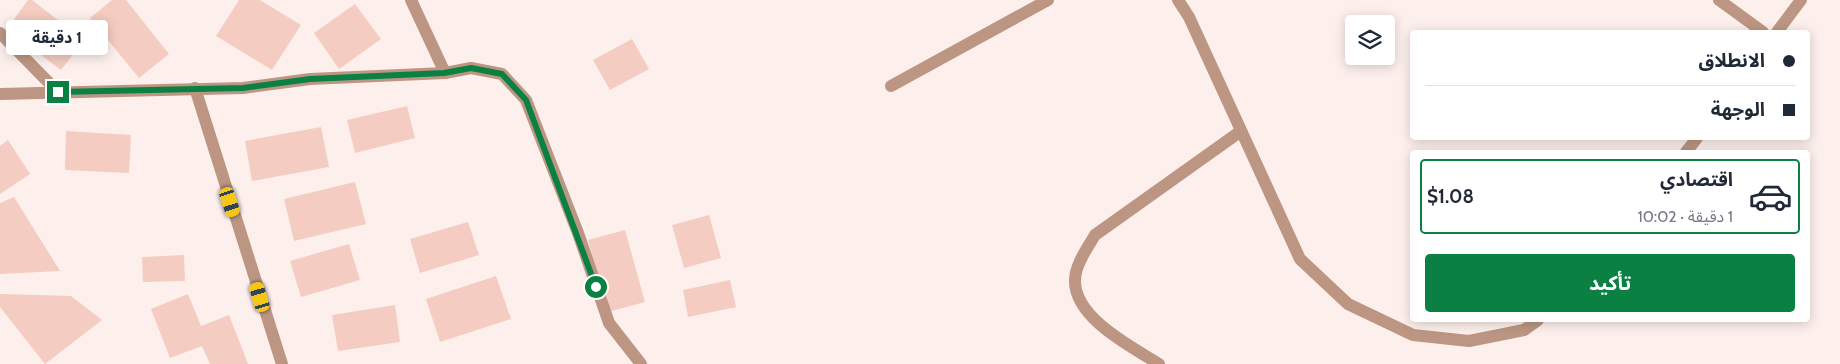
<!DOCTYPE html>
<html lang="ar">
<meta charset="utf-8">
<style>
:root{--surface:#fff;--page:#f2f2f3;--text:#1f2937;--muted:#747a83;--line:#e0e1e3;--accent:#0b8043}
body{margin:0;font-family:Cabin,"Noto Sans Arabic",sans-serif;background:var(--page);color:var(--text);direction:rtl;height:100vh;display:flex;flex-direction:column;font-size:19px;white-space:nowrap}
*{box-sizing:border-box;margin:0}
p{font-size:16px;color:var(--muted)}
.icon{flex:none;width:28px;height:28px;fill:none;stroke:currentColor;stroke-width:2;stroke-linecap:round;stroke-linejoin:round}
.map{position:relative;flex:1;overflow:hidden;direction:ltr}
.drawer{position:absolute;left:1410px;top:150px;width:400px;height:172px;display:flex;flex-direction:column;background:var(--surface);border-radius:5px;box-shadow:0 2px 12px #0003;direction:rtl}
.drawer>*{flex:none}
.banner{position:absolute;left:1410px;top:30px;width:400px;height:110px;border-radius:5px;box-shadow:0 2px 12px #0003;direction:rtl;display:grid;align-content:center;height:110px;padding:0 15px;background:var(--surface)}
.buttons{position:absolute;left:1345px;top:15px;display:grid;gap:10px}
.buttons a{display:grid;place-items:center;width:50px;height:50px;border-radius:5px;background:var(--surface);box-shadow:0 2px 12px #0003;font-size:25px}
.end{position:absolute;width:22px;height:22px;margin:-11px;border:6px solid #0b8043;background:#fff;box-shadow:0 0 0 2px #fff}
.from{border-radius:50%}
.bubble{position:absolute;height:35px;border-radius:5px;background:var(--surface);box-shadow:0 2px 12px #0003;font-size:16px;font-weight:700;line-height:35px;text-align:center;direction:rtl}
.car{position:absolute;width:15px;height:30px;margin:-15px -8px;border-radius:6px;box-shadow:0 0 4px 1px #0007;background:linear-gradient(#f5c518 24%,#345 0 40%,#f5c518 0 76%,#345 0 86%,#f5c518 0)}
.banner b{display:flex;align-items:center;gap:18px;height:48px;font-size:19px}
.banner b+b{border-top:1px solid var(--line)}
.banner i{width:12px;height:12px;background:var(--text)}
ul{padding:9px 0 0;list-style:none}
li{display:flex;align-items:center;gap:15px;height:75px;margin:0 10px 8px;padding:0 5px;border:2px solid transparent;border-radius:5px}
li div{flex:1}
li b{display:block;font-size:19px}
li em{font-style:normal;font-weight:700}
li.current{border-color:var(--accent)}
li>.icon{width:45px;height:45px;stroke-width:1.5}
.action{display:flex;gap:10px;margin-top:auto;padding:10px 15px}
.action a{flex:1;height:58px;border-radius:5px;background:var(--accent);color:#fff;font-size:20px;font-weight:700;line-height:58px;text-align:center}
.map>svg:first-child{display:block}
</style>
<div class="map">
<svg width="1840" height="364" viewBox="0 0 1840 364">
<rect width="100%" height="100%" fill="#fdf0ec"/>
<!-- building -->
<g fill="#f4ccc1">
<path d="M28,0h4l52,40 -23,30 -54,-41z"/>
<path d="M112,0h14l43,54 -30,24 -49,-60z"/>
<path d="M239,0h21l41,25 -29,45 -56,-34z"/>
<path d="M355,4l26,35 -42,30 -25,-36z"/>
<path d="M632,39l17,30 -39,21 -17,-30z"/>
<path d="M407,106l8,32 -60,15 -8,-33z"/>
<path d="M321,127l8,40 -77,14 -7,-40z"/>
<path d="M66,131l65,4 -2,38 -64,-3z"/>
<path d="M8,140l22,34 -30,20v-48z"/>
<path d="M355,182l11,42 -72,17 -10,-42z"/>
<path d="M14,197l46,74 -60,3v-71z"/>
<path d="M709,215l12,43 -37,10 -12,-43z"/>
<path d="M468,222l11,33 -59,18 -10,-34z"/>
<path d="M625,230l20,72 -37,10 -20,-72z"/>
<path d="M349,244l11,36 -59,17 -11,-36z"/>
<path d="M184,255l1,26 -42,1 -1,-25z"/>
<path d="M496,276l15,43 -71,23 -14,-43z"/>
<path d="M730,280l6,27 -48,10 -5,-27z"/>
<path d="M0,294l71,2 31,24 -57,44 -45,-57z"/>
<path d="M188,294l13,32 28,-11 19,49h-38l-8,-18 -32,12 -19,-49z"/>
<path d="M395,305l5,37 -62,9 -6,-36z"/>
</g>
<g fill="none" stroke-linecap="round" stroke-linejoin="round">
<!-- minor -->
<g stroke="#bc9682" stroke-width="12">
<path d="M411,0l34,73"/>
<path d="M1178,0l11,17 111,242 48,45 65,31 56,6 55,-11 14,-10"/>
<path d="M1719,0l44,32"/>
<path d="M1777,32l24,-32"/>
<path d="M0,33l58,59"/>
<path d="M891,86l157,-86"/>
<path d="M195,88l87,276"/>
<path d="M0,94l243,-6 67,-9 135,-6 26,-5 31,6 24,26 52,133 31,90 32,41"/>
<path d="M1686,152l11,-14"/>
<path d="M1159,364c-27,-17 -85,-46 -84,-84 0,-15 13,-33 20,-45l146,-104"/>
</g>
</g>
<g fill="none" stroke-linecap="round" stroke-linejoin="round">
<!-- route -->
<path stroke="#0b8043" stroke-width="6" d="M58,92l185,-4 67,-9 134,-6 27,-5 31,6 24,26 70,187"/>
</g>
</svg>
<div class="buttons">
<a><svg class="icon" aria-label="layers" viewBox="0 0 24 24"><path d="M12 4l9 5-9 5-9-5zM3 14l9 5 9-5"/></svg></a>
</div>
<i class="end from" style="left:596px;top:287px"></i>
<i class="end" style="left:58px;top:92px"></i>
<div class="bubble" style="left:6px;top:20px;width:102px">1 دقيقة</div>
<i class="car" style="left:230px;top:202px;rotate:162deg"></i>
<i class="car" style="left:260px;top:297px;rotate:343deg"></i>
<div class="banner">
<b><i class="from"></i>الانطلاق</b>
<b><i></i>الوجهة</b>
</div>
<section class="drawer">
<ul>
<li class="current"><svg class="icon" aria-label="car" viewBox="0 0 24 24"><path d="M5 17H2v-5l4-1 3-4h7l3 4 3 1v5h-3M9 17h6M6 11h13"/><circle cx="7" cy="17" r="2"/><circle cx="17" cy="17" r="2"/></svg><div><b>اقتصادي</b><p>1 دقيقة · 10:02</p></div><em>$1.08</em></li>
</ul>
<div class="action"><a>تأكيد</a></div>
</section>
</div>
